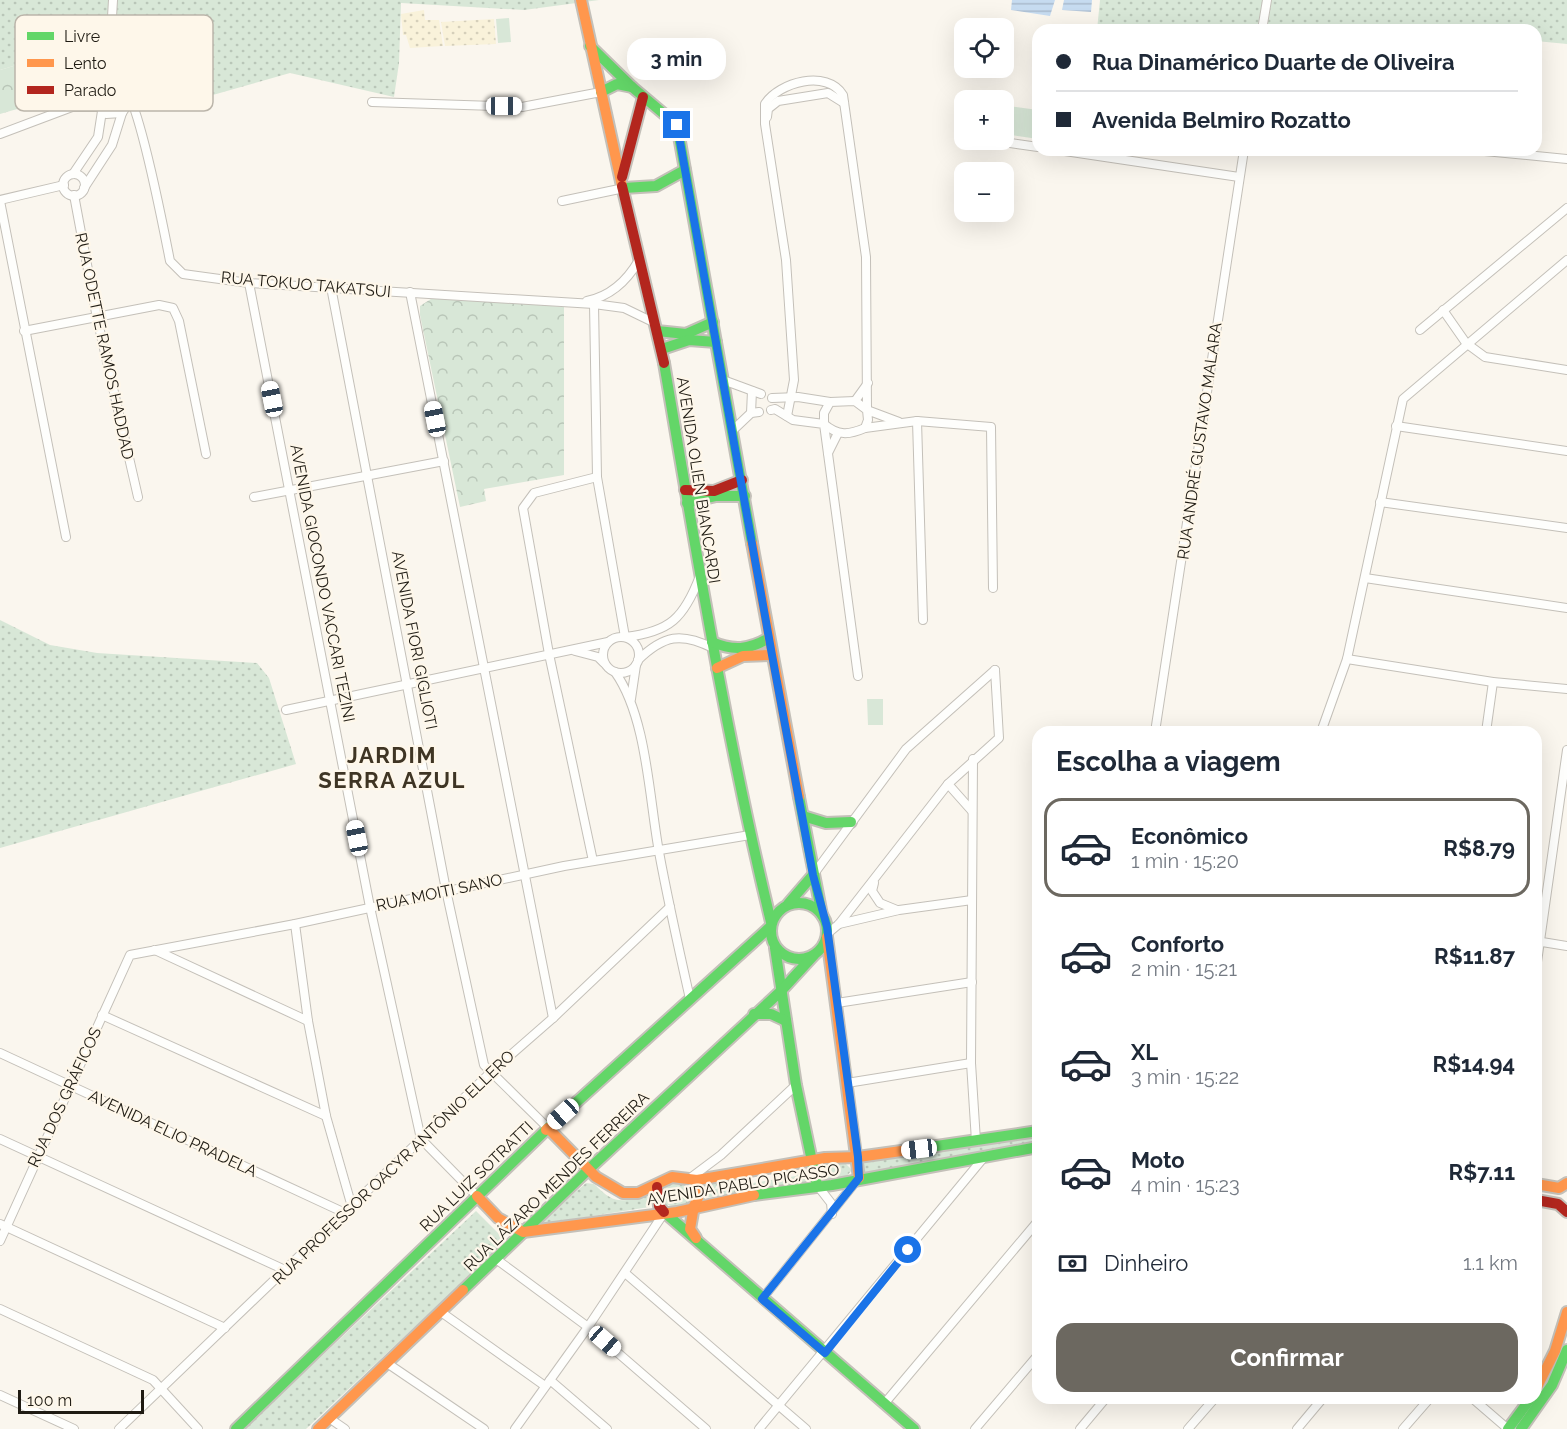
<!DOCTYPE html>
<html lang="pt">
<meta charset="utf-8">
<style>
:root{--surface:#fff;--page:#f2f2f3;--text:#1f2937;--muted:#747a83;--line:#e0e1e3;--accent:#6c6860}
body{margin:0;font-family:Raleway,sans-serif;background:var(--page);color:var(--text);height:100vh;display:flex;flex-direction:column;font-size:22px;white-space:nowrap}
*{box-sizing:border-box;margin:0}
p{font-size:20px;color:var(--muted)}
.icon{flex:none;width:33px;height:33px;fill:none;stroke:currentColor;stroke-width:2;stroke-linecap:round;stroke-linejoin:round}
.map{position:relative;flex:1;overflow:hidden}
.side{position:absolute;left:1032px;top:726px;width:510px;height:678px;display:flex;flex-direction:column;background:var(--surface);border-radius:18px;box-shadow:0 6px 24px #0002}
.side>*{flex:none}
.guide{position:absolute;left:1032px;top:24px;width:510px;height:132px;border-radius:18px;box-shadow:0 6px 24px #0002;display:grid;align-content:center;height:132px;padding:0 24px;background:var(--surface)}
.controls{position:absolute;left:954px;top:18px;display:grid;gap:12px}
.controls a{display:grid;place-items:center;width:60px;height:60px;border-radius:12px;background:var(--surface);box-shadow:0 6px 24px #0002;font-size:30px}
.scale{position:absolute;left:18px;bottom:15px;width:126px;box-sizing:border-box;padding-left:6px;border:3px solid #1f1b13;border-top:0;font-size:16px;line-height:21px;white-space:nowrap;color:#1f1b13;-webkit-text-stroke:4px #fef7ea;paint-order:stroke}
.end{position:absolute;width:27px;height:27px;margin:-14px;border:8px solid #1a73e8;background:#fff;box-shadow:0 0 0 3px #fff}
.from{border-radius:50%}
.bubble{position:absolute;height:42px;border-radius:18px;background:var(--surface);box-shadow:0 6px 24px #0002;font-size:20px;font-weight:700;line-height:42px;text-align:center}
.car{position:absolute;width:18px;height:36px;margin:-18px -9px;border-radius:8px;box-shadow:0 0 4px 2px #0007;background:linear-gradient(#fff 24%,#345 0 40%,#fff 0 76%,#345 0 86%,#fff 0)}
.guide b{display:flex;align-items:center;gap:21px;height:57px;font-size:22px}
.guide b+b{border-top:2px solid var(--line)}
.guide i{width:15px;height:15px;background:var(--text)}
ul{padding:0;list-style:none}
li{display:flex;align-items:center;gap:18px;height:99px;margin:0 12px 9px;padding:0 12px;border:3px solid transparent;border-radius:18px}
li div{flex:1}
li b{display:block;font-size:22px}
li em{font-style:normal;font-weight:700}
li.active{border-color:var(--accent)}
li>.icon{width:54px;height:54px;stroke-width:1.5}
h2{padding:0 24px;font-size:27px;line-height:72px}
.pay{display:flex;align-items:center;gap:15px;height:66px;padding:0 24px;font-size:22px}
.pay p{margin-inline-start:auto}
.primary-button{display:flex;gap:12px;margin-top:auto;padding:12px 24px}
.primary-button a{flex:1;height:69px;border-radius:18px;background:var(--accent);color:#fff;font-size:24px;font-weight:700;line-height:69px;text-align:center}
.map>svg:first-child{display:block}
</style>
<div class="map">
<svg width="1567" height="1429" viewBox="0 0 1567 1429">
<defs>
<pattern id="grass-dots" width="8" height="8" patternUnits="userSpaceOnUse" patternTransform="scale(1.5)"><rect width="8" height="8" fill="#d8e7d7"/><path d="M2 2h.1M6 6h.1" fill="none" stroke="#b9c6b8" stroke-width="1.8" stroke-linecap="round"/></pattern>
<pattern id="forest-crowns" width="20" height="18" patternUnits="userSpaceOnUse" patternTransform="scale(1.5)"><rect width="20" height="18" fill="#d8e7d7"/><path d="M2 6a3 3 0 1 1 6 0M12 15a3 3 0 1 1 6 0" fill="none" stroke="#b9c6b8"/></pattern>
<pattern id="sand-dots" width="8" height="8" patternUnits="userSpaceOnUse" patternTransform="scale(1.5)"><rect width="8" height="8" fill="#f9f2da"/><path d="M2 2h.1M6 6h.1" fill="none" stroke="#d5cfba" stroke-width="1.8" stroke-linecap="round"/></pattern>
<pattern id="water-rules" width="6" height="5" patternUnits="userSpaceOnUse" patternTransform="scale(1.5)"><rect width="6" height="5" fill="#c6dbf0"/><path d="M0 2.5h6" fill="none" stroke="#aabbcd"/></pattern>
</defs>
<rect width="100%" height="100%" fill="#faf6ee"/>
<!-- grass -->
<g fill="url(#grass-dots)">
<path d="M0,0h599l-75,10 -123,-7 -2,60 -5,34 -104,-24 -116,33 -7,-38h-29l-37,-34 -27,14 -74,22z"/>
<path d="M1100,0h467v44l-31,-3v-11h-439z"/>
<path d="M0,620l50,25 47,8 160,10 12,15 27,86 -296,84z"/>
<path d="M1038,1136v7l-177,30v-11z"/>
<path d="M830,1162h14l8,8 -7,8 -20,2 -5,-7 5,-9z"/>
<path d="M802,1167l4,3 2,12 -104,16 -2,-14 16,-2 -3,7 81,-13z"/>
<path d="M683,1182l10,12c-3,13 -17,15 -28,10l-5,-12 7,-9z"/>
<path d="M586,1183l8,1c22,22 26,17 54,12l4,8 -3,3 -107,17 -1,-3z"/>
<path d="M476,1211l27,27v6l-197,185h-62z"/>
</g>
<!-- forest -->
<g fill="url(#forest-crowns)">
<path d="M101,34l3,3c-1,10 -1,24 -6,33 -14,25 -72,36 -98,44v-44l74,-22z"/>
<path d="M434,297l130,10v168l-80,14 2,12 -26,6 -40,-192v-9z"/>
</g>
<!-- sand -->
<g fill="url(#sand-dots)">
<path d="M424,10l1,10h14l4,26 -33,2 -4,-13h-3l-2,-21z"/>
<path d="M494,19l2,25 -51,2 -4,-24z"/>
</g>
<!-- park -->
<g fill="#d8e7d7">
<path d="M509,18l2,24 -13,1 -2,-24z"/>
<path d="M1008,106l30,4v29l-34,-5z"/>
<path d="M867,699h16v26h-15z"/>
</g>
<!-- water -->
<g fill="url(#water-rules)">
<path d="M1012,0h43l-5,16 -39,-6z"/>
<path d="M1064,0h28l-1,12 -29,-2z"/>
</g>
<g fill="none" stroke-linecap="round" stroke-linejoin="round">
<defs>
<g id="street">
<path d="M1262,30l5,-30"/>
<path d="M110,53l9,31"/>
<path d="M103,87l7,-36 3,-51"/>
<path d="M124,87c16,17 40,144 46,174l13,13 66,9 345,21 30,4 31,15"/>
<path d="M101,89l-3,13 8,12 16,-1 8,-12"/>
<path d="M130,97l21,-9"/>
<path d="M372,102l150,5 79,-15"/>
<path d="M74,107h25"/>
<path d="M767,117l1,-8 10,-8 50,-8 16,10"/>
<path d="M0,134l72,-27 36,-23 46,2"/>
<path d="M1010,143l28,4"/>
<path d="M1058,150l181,27"/>
<path d="M1474,150l93,9"/>
<path d="M73,174l25,-37 4,-26"/>
<circle cx="74" cy="185" r="11"/>
<path d="M84,188l28,-43 10,-32"/>
<path d="M74,195l23,123 41,179"/>
<path d="M0,200l64,-15"/>
<path d="M0,201l66,336"/>
<path d="M562,201l62,-13"/>
<path d="M249,283l121,624 51,232 56,57"/>
<path d="M331,287l115,603 38,175 64,63"/>
<path d="M410,292l143,726"/>
<path d="M587,301c24,-5 40,-20 52,-41"/>
<path d="M594,304l3,173 28,160c45,-5 59,-19 75,-61"/>
<path d="M1443,310l23,33 19,14 82,13"/>
<path d="M1420,330l147,-122"/>
<path d="M24,331l135,-26 14,3 6,13 27,133"/>
<path d="M723,380l38,14"/>
<path d="M772,398l26,-1 32,5"/>
<path d="M855,401l13,-18"/>
<path d="M771,410l4,-1 18,11 31,4 34,252"/>
<path d="M751,413l1,-22"/>
<path d="M787,416l7,-36 -8,-120 -21,-136v-20c14,-22 62,-35 78,-9l23,162 1,153 1,10 -3,8c-16,7 -27,8 -41,-4v-11l6,-11 25,-1 12,9 32,12"/>
<path d="M917,421l6,199"/>
<path d="M1396,426l171,25"/>
<path d="M865,428l52,-7 74,6 2,161"/>
<path d="M732,431l19,-18 8,-1"/>
<path d="M828,453l10,-20"/>
<path d="M254,497l190,-36"/>
<path d="M1380,502l187,26"/>
<path d="M1365,578l202,30"/>
<circle cx="621" cy="655" r="18"/>
<path d="M575,651l23,6 6,6"/>
<path d="M1347,659l146,23 74,7"/>
<path d="M638,660c26,-25 43,-28 75,-12"/>
<path d="M615,672c32,45 34,126 44,180 9,49 20,98 31,147"/>
<path d="M631,699l5,-34"/>
<path d="M286,710l322,-68"/>
<path d="M1155,732l89,-582"/>
<path d="M1321,732l26,-73 56,-260 164,-139"/>
<path d="M1486,732l7,-50"/>
<path d="M973,759l-2,304 5,78"/>
<path d="M948,784l24,27"/>
<path d="M593,861l-44,-207 -26,-146 11,-15 63,-16"/>
<path d="M813,875l93,-126 89,-79"/>
<path d="M874,883l-2,8 8,12 17,7"/>
<path d="M295,924l13,97 18,95 26,91"/>
<path d="M839,924l60,-14 73,-10"/>
<path d="M827,934l12,-10 109,-140 51,-46 -4,-68"/>
<path d="M1536,941l31,5"/>
<path d="M155,950l153,71"/>
<path d="M1536,969l31,-219"/>
<path d="M837,1003l135,-21"/>
<path d="M102,1015l224,101"/>
<path d="M0,1053l345,160"/>
<path d="M847,1083l124,-20"/>
<path d="M0,1139l285,131"/>
<path d="M689,1179l32,-24 75,-70"/>
<path d="M817,1185l14,18 1,11"/>
<path d="M0,1224l225,104"/>
<path d="M0,1241l130,-286 165,-31 269,-58 186,-31"/>
<path d="M496,1259l92,68 118,102"/>
<path d="M625,1273l181,156"/>
<path d="M762,1299l96,-120"/>
<path d="M0,1309l153,71 45,49"/>
<path d="M441,1312l104,74"/>
<path d="M387,1363l97,66"/>
<path d="M550,1380l57,49"/>
<path d="M0,1395l74,34"/>
<path d="M1472,1398l36,31"/>
<path d="M884,1404l154,-183"/>
<path d="M329,1418l16,11"/>
<path d="M119,1429l371,-356 63,-55 117,-111"/>
<path d="M515,1429l73,-102 76,-114"/>
<path d="M759,1429l226,-273"/>
<path d="M975,1429l63,-74"/>
<path d="M1080,1429l26,-31"/>
<path d="M1188,1429l27,-31"/>
<path d="M1297,1429l26,-31"/>
<path d="M1403,1429l27,-31"/>
</g>
<g id="fast">
<path d="M590,46l42,41 45,38 75,418"/>
<path d="M601,92l16,-8 15,3"/>
<path d="M624,188l32,-2 29,-16"/>
<path d="M657,331l29,3 27,-12"/>
<path d="M662,349l27,-9 27,2"/>
<path d="M664,363c32,187 62,374 107,559"/>
<path d="M687,503l29,-7h29"/>
<path d="M712,642c21,9 37,8 57,-4"/>
<path d="M799,797l23,118"/>
<path d="M803,816l23,7 25,-1"/>
<circle cx="799" cy="931" r="28"/>
<path d="M788,904l25,-29"/>
<path d="M775,948l21,137 21,100"/>
<path d="M754,1014h17l15,7"/>
<path d="M548,1128l222,-201"/>
<path d="M923,1148l115,-17"/>
<path d="M589,1169l192,-178 33,-36"/>
<path d="M754,1195l78,-10 206,-38"/>
<path d="M664,1212l250,217"/>
<path d="M463,1290l126,-121"/>
<path d="M236,1429l310,-299"/>
<path d="M1508,1429l23,-31"/>
<path d="M1521,1429l31,-44 15,-35"/>
</g>
<g id="slow">
<path d="M581,0l41,186"/>
<path d="M752,543l47,254"/>
<path d="M717,668l26,-12 29,-1"/>
<path d="M827,937l32,241"/>
<path d="M546,1130l2,-2 48,49 27,16h15l34,-16 25,3 128,-22 33,-1 65,-9"/>
<path d="M1536,1184l23,4 8,-5"/>
<path d="M477,1196l21,22 25,14 154,-20 77,-17"/>
<path d="M694,1206l-4,23 6,9"/>
<path d="M694,1206l4,-8 -1,-18"/>
<path d="M1536,1389l19,-38 12,-39"/>
<path d="M318,1429l145,-139"/>
</g>
<g id="jam">
<path d="M622,177l21,-80"/>
<path d="M622,186l42,177"/>
<path d="M685,490l29,1 28,-11"/>
<path d="M657,1187l2,19 5,6"/>
<path d="M1536,1200l22,4 9,8"/>
</g>
</defs>
<!-- street casing -->
<use href="#street" stroke="#c4c0b9" stroke-width="10"/>
<!-- fast casing -->
<use href="#fast" stroke="#c4c0b9" stroke-width="14"/>
<!-- slow casing -->
<use href="#slow" stroke="#c4c0b9" stroke-width="14"/>
<!-- jam casing -->
<use href="#jam" stroke="#c4c0b9" stroke-width="14"/>
<!-- street -->
<use href="#street" stroke="#fefefc" stroke-width="8"/>
<!-- fast -->
<use href="#fast" stroke="#63d668" stroke-width="10"/>
<!-- slow -->
<use href="#slow" stroke="#ff974d" stroke-width="10"/>
<!-- jam -->
<use href="#jam" stroke="#b3261e" stroke-width="10"/>
</g>
<g fill="none" stroke-linecap="round" stroke-linejoin="round">
<!-- route -->
<path stroke="#1a73e8" stroke-width="8" d="M677,125l95,530 41,220 14,52 31,230 1,21 -97,121 63,54 83,-103"/>
</g>
<g text-anchor="middle" stroke-width="4.5" stroke-linejoin="round" paint-order="stroke">
<!-- street labels -->
<g font-size="16" fill="#1f1b13" stroke="#fef7ea">
<text transform="translate(306 284) rotate(5)" y="6">RUA TOKUO TAKATSUI</text>
<text transform="translate(105 346) rotate(78)" y="6">RUA ODETTE RAMOS HADDAD</text>
<text transform="translate(1199 441) rotate(-82)" y="6">RUA ANDRÉ GUSTAVO MALARA</text>
<text transform="translate(699 480) rotate(81)" y="6">AVENIDA OLIEN BIANCARDI</text>
<text transform="translate(323 583) rotate(79)" y="6">AVENIDA GIOCONDO VACCARI TEZINI</text>
<text transform="translate(415 640) rotate(79)" y="6">AVENIDA FIORI GIGLIOTI</text>
<text transform="translate(439 892) rotate(-12)" y="6">RUA MOITI SANO</text>
<text transform="translate(64 1097) rotate(-65)" y="6">RUA DOS GRÁFICOS</text>
<text transform="translate(173 1133) rotate(25)" y="6">AVENIDA ELIO PRADELA</text>
<text transform="translate(393 1167) rotate(-44)" y="6">RUA PROFESSOR OACYR ANTÔNIO ELLERO</text>
<text transform="translate(476 1176) rotate(-44)" y="6">RUA LUIZ SOTRATTI</text>
<text transform="translate(556 1181) rotate(-44)" y="6">RUA LÁZARO MENDES FERREIRA</text>
<text transform="translate(743 1184) rotate(-9)" y="6">AVENIDA PABLO PICASSO</text>
</g>
<!-- district labels -->
<g font-size="22" font-weight="bold" letter-spacing="1.5" fill="#3f3524" stroke="#fef7ea">
<text x="392" y="763">JARDIM<tspan x="392" dy="25">SERRA AZUL</tspan></text>
</g>
</g>
<!-- legend -->
<rect x="15" y="15" width="198" height="96" rx="9" fill="#fef7ea" stroke="#bbb5aa" stroke-width="1.5"/>
<rect x="27" y="32" width="27" height="8" fill="#63d668"/>
<rect x="27" y="59" width="27" height="8" fill="#ff974d"/>
<rect x="27" y="86" width="27" height="8" fill="#b3261e"/>
<g font-size="16" fill="#1f1b13">
<text x="64" y="42">Livre</text>
<text x="64" y="69">Lento</text>
<text x="64" y="96">Parado</text>
</g>
</svg>
<div class="controls">
<a><svg class="icon" aria-label="locate" viewBox="0 0 24 24"><circle cx="12" cy="12" r="6"/><path d="M12 2v4M12 18v4M2 12h4M18 12h4"/></svg></a>
<a>+</a>
<a>−</a>
</div>
<div class="scale">100 m</div>
<i class="end from" style="left:908px;top:1250px"></i>
<i class="end" style="left:677px;top:125px"></i>
<div class="bubble" style="left:627px;top:38px;width:99px">3 min</div>
<i class="car" style="left:504px;top:106px;rotate:90deg"></i>
<i class="car" style="left:272px;top:399px;rotate:349deg"></i>
<i class="car" style="left:435px;top:419px;rotate:349deg"></i>
<i class="car" style="left:357px;top:838px;rotate:349deg"></i>
<i class="car" style="left:563px;top:1114px;rotate:228deg"></i>
<i class="car" style="left:919px;top:1149px;rotate:263deg"></i>
<i class="car" style="left:605px;top:1341px;rotate:131deg"></i>
<div class="guide">
<b><i class="from"></i>Rua Dinamérico Duarte de Oliveira</b>
<b><i></i>Avenida Belmiro Rozatto</b>
</div>
<section class="side">
<h2>Escolha a viagem</h2>
<ul>
<li class="active"><svg class="icon" aria-label="car" viewBox="0 0 24 24"><path d="M5 17H2v-5l4-1 3-4h7l3 4 3 1v5h-3M9 17h6M6 11h13"/><circle cx="7" cy="17" r="2"/><circle cx="17" cy="17" r="2"/></svg><div><b>Econômico</b><p>1 min · 15:20</p></div><em>R$8.79</em></li>
<li><svg class="icon" aria-label="car" viewBox="0 0 24 24"><path d="M5 17H2v-5l4-1 3-4h7l3 4 3 1v5h-3M9 17h6M6 11h13"/><circle cx="7" cy="17" r="2"/><circle cx="17" cy="17" r="2"/></svg><div><b>Conforto</b><p>2 min · 15:21</p></div><em>R$11.87</em></li>
<li><svg class="icon" aria-label="car" viewBox="0 0 24 24"><path d="M5 17H2v-5l4-1 3-4h7l3 4 3 1v5h-3M9 17h6M6 11h13"/><circle cx="7" cy="17" r="2"/><circle cx="17" cy="17" r="2"/></svg><div><b>XL</b><p>3 min · 15:22</p></div><em>R$14.94</em></li>
<li><svg class="icon" aria-label="car" viewBox="0 0 24 24"><path d="M5 17H2v-5l4-1 3-4h7l3 4 3 1v5h-3M9 17h6M6 11h13"/><circle cx="7" cy="17" r="2"/><circle cx="17" cy="17" r="2"/></svg><div><b>Moto</b><p>4 min · 15:23</p></div><em>R$7.11</em></li>
</ul>
<div class="pay"><svg class="icon" aria-label="cash" viewBox="0 0 24 24"><path d="M3 7h18v10H3z"/><circle cx="12" cy="12" r="2"/></svg>Dinheiro<p>1.1 km</p></div>
<div class="primary-button"><a>Confirmar</a></div>
</section>
</div>
